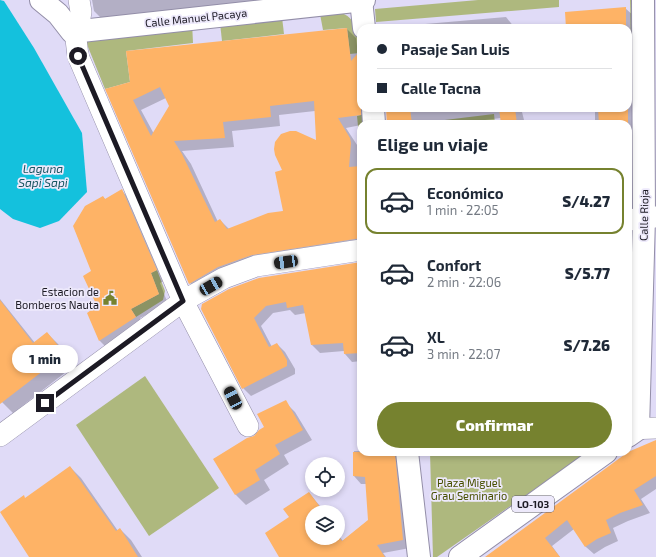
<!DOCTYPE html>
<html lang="es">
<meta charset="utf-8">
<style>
:root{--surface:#fff;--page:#f2f2f3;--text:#1f2937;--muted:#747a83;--line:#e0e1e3;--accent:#76822f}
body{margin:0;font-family:"Exo 2",sans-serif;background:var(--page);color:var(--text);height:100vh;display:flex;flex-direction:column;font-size:15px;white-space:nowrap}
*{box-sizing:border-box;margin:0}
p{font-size:13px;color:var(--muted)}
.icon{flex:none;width:22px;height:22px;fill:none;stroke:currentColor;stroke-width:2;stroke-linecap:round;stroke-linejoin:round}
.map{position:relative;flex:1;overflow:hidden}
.side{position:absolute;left:357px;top:120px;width:275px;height:336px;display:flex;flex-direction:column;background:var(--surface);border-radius:12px;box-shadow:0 2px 6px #0003}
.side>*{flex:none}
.top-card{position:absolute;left:357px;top:24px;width:275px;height:88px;border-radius:12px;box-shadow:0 2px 6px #0003;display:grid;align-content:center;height:88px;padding:0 20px;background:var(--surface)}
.tools{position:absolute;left:305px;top:457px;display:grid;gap:8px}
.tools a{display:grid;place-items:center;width:40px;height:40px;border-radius:50%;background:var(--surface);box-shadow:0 2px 6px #0003;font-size:20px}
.end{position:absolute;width:18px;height:18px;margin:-9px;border:5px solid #1c1a24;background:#fff;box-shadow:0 0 0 2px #fff}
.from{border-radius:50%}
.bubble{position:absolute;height:28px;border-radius:14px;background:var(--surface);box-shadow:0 2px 6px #0003;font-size:13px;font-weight:800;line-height:28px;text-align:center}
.car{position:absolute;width:12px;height:24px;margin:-12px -6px;border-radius:5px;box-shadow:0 0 3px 1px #0007;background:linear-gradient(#222 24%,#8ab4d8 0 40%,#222 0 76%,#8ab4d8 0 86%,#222 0)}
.top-card b{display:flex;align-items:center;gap:14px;height:38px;font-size:15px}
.top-card b+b{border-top:1px solid var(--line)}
.top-card i{width:10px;height:10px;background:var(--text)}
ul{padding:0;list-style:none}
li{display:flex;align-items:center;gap:12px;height:66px;margin:0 8px 6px;padding:0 12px;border:2px solid transparent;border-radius:12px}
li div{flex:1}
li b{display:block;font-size:15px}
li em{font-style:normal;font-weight:800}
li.selected{border-color:var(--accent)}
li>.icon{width:36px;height:36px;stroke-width:1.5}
h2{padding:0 20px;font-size:18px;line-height:48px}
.button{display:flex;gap:8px;margin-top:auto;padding:8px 20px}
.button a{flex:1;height:46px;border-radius:24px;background:var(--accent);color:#fff;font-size:16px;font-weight:800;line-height:46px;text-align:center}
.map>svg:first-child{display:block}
</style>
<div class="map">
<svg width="656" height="557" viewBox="0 0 656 557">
<rect width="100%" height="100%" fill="#e0dbf7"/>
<!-- green -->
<g fill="#aeb87e">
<path d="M478,0h81v7l-183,15 -1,-13z"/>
<path d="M630,0h3l2,95h-3z"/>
<path d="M338,12c21,5 18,23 21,41l-9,1 -3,-26 -24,2 -3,-16z"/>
<path d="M282,17l2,17 -62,7 -2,-18z"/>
<path d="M192,22l1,21 -67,8 4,31 -25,7 -19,-47 6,-9z"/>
<path d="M365,114l1,10h-5v33l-4,-41z"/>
<path d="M494,114l1,10h-75v-1z"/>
<path d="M628,238h6l-6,157z"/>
<path d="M157,270l8,21 -2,9 -27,17 -5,-8 28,-15 -8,-21z"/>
<path d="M145,376l74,112 -70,48 -73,-111z"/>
<path d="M430,452h158l-151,105h-4z"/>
</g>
<!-- water -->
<path fill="#14c1dd" d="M0,0l4,1 30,47 48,85 5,59 -28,29 -19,7 -27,-9 -13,-10z"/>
<!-- shadow -->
<g fill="#0003" fill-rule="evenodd">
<path d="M92,0h230l-219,20 -9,-9z"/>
<path d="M625,8l10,9 3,188 -5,6 -5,1v-88h-33v-16h33v-80h-61z"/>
<path d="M506,17l9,11h-136z"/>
<path d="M347,29l9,9 2,16h3v54h13l-4,16h-9v1l-15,3 13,20 1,5 -1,14h2v81l-97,15 -65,30 -9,-10 -83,-194zM166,98l4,8 -16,28 -13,-24zM315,111l2,30 -33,30v40l-55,18 -9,-9 -2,2 -27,-58 -9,-13 52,-4 -2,-16 48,-5 -1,-11z"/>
<path d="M387,108h134l4,16h-23l-1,-6 -48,6h-65z"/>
<path d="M122,191l9,9 35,80 -6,3 8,21 -28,14 5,9 -36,23 -9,-9 -12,-28 11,-7 -7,-34 11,-75 3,3z"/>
<path d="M628,240l7,7 -7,166z"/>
<path d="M361,263v98l-9,1 -7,-8 -1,-3 -24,2 -8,-8 -6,-32 -11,2 -5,-5 -17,3 -12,13 11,21 5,-3 8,8 10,17v5l-44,22 -8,-8 -41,-79z"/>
<path d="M0,299l35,44 12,-10 11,11 17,21 -62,48 -13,-13z"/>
<path d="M285,402l10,10 17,28 -28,15 5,9 -25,16 6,10 -24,15 -10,-10 -22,-36 40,-22 11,-9z"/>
<path d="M656,441v48l-15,10 9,14 -22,8 -15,7 5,13 -13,6 -11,7 -8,-7 -12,-18 -22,17 8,11h-74z"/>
<path d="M354,451h7v1h40l9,96 -27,5 3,4h-106l10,-40 19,-24 16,19h-13v26h26v-3l5,6 26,-21 -2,-36h-6l-7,-8z"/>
<path d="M70,467l11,11 37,53 2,-2 11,11 11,17h-111l-5,-58z"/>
</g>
<!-- building -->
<g fill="#feb366" fill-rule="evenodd">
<path d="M626,7v21h-60l-1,-16z"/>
<path d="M347,28l4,33 8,-9 2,24v39l-23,3 12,20 1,5 -2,24 12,-1v72l-109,17 -34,12 -29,17 -84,-195 25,-7 -4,-31zM160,87l9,19 -18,30 -18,-36zM314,101l2,39 -20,-9h-6l-9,3 -6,8 -1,7 1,6 7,15 -7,2 8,39 -15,2 -41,16 -7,-10 -5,3 -33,-68 -8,-13 51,-3 -2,-16 48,-5 -1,-11z"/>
<path d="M386,108h24l2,16h-25z"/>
<path d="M499,108h16l2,16h-16z"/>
<path d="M598,108h30v16h-29z"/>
<path d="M122,189l35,81 -6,3 8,21 -28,15 5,8 -37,24 -12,-28 10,-7 -14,-30 8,-5 -18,-45 12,-20 18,-10 2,3z"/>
<path d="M361,262v91l-17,1 -1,-11 -32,2 -8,-40 -16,3 -1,-6 -20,4 -12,12 15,29 8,-4 10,17v6l-45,23 -41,-80 1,-5 27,-15 30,-11z"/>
<path d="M0,300l33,43 14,-11 18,22 -65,50z"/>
<path d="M286,400l17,30 -28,15 5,9 -25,16 5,10 -25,15 -22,-36 34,-21 7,-2 5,-6 5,-3 -7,-13z"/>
<path d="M656,440v36l-22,14 9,15 -23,8 -14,7 5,13 -14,6 -12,8 -18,-27 -22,18 15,19h-75l143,-105z"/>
<path d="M353,452h42l8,88 -26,5 8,12h-106l-14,-24 24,-16 -6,-8 26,-17 11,15 -2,2 2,3h-8v26h26v-2l4,5 26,-21 -3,-43 -12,-1z"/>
<path d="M70,466l46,65 4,-3 18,29h-109l-29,-45 24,-17 1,3z"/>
</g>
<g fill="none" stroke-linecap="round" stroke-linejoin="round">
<defs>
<g id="minor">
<path d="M79,0l2,12 -5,27 2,17 105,245 65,125"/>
<path d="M628,220l28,-3"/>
<path d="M628,429l28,-1"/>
<path d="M0,436l183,-135 41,-23 32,-12 105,-16"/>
</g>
<g id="tertiary">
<path d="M41,0l17,14 14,18 292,-32"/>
<path d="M361,0l3,28"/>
<path d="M373,108l1,16"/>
<path d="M407,452l12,105"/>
</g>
<g id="primary">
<path d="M628,436l10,-7 6,-211 -1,-218"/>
<path d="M460,557l146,-105"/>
</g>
</defs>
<!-- minor casing -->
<use href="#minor" stroke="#938ea8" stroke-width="22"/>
<!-- tertiary casing -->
<use href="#tertiary" stroke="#938ea8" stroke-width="24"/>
<!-- primary casing -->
<use href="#primary" stroke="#938ea8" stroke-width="24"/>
<!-- minor -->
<use href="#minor" stroke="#fff" stroke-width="21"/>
<!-- tertiary -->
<use href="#tertiary" stroke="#fff" stroke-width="22"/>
<!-- primary -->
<use href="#primary" stroke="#fff" stroke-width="22"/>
</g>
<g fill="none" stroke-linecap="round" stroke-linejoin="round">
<!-- route -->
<path stroke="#1c1a24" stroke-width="5" d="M45,403l138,-102 -105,-245"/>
</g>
<!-- icons -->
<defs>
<symbol id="civic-bare" viewBox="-9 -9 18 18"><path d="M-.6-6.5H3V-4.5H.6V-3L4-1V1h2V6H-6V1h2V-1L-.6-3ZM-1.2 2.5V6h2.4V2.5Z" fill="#76822f" stroke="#ede9fb" stroke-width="2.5" paint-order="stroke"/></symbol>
</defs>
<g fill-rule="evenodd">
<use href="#civic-bare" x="100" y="288" width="20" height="20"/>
</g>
<g text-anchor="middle" stroke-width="3.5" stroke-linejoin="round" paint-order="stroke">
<!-- shield labels -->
<rect fill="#ede9fb" stroke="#5b5864" stroke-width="1" x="512" y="496" width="42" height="16" rx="3"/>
<g font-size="10" font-weight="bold" fill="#1c1a24">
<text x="533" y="508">LO-103</text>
</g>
<!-- street labels -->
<g font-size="11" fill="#1c1a24" stroke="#ede9fb">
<text transform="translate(196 18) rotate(-6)" y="4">Calle Manuel Pacaya</text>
<text transform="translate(644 215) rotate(-89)" y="4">Calle Rioja</text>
</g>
<!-- poi labels -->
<g font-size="11" fill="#1c1a24" stroke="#ede9fb" text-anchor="end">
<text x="99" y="296">Estacion de<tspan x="99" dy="13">Bomberos Nauta</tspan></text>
</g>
<!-- park labels -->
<g font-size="11" fill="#485000" stroke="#ede9fb">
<text x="469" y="487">Plaza Miguel<tspan x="469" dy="13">Grau Seminario</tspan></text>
</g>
<!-- water labels -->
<g font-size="12" font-style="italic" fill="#185662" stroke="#ede9fb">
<text x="43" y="173">Laguna<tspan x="43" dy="14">Sapi Sapi</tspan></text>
</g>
</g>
</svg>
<div class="tools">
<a><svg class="icon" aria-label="locate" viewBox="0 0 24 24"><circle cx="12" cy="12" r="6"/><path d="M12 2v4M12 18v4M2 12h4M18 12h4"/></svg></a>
<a><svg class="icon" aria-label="layers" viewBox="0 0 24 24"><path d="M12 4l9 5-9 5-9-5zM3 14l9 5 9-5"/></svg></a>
</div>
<i class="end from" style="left:78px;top:56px"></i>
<i class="end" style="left:45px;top:403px"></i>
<div class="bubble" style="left:12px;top:345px;width:66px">1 min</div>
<i class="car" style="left:286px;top:262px;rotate:262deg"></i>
<i class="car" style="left:211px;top:286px;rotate:60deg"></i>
<i class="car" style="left:233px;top:398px;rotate:333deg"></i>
<div class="top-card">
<b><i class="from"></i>Pasaje San Luis</b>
<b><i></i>Calle Tacna</b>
</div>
<section class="side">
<h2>Elige un viaje</h2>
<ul>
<li class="selected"><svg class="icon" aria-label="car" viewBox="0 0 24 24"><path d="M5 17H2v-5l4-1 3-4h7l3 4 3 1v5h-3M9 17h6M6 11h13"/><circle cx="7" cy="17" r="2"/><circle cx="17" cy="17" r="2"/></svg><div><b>Económico</b><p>1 min · 22:05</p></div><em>S/4.27</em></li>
<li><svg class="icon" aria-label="car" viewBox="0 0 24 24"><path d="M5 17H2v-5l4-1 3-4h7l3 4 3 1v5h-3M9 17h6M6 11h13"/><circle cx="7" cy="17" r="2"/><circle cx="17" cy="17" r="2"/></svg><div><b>Confort</b><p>2 min · 22:06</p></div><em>S/5.77</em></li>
<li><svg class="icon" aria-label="car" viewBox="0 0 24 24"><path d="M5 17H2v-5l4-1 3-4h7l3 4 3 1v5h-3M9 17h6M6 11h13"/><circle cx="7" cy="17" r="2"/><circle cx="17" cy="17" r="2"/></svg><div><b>XL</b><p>3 min · 22:07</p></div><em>S/7.26</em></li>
</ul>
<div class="button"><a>Confirmar</a></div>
</section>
</div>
